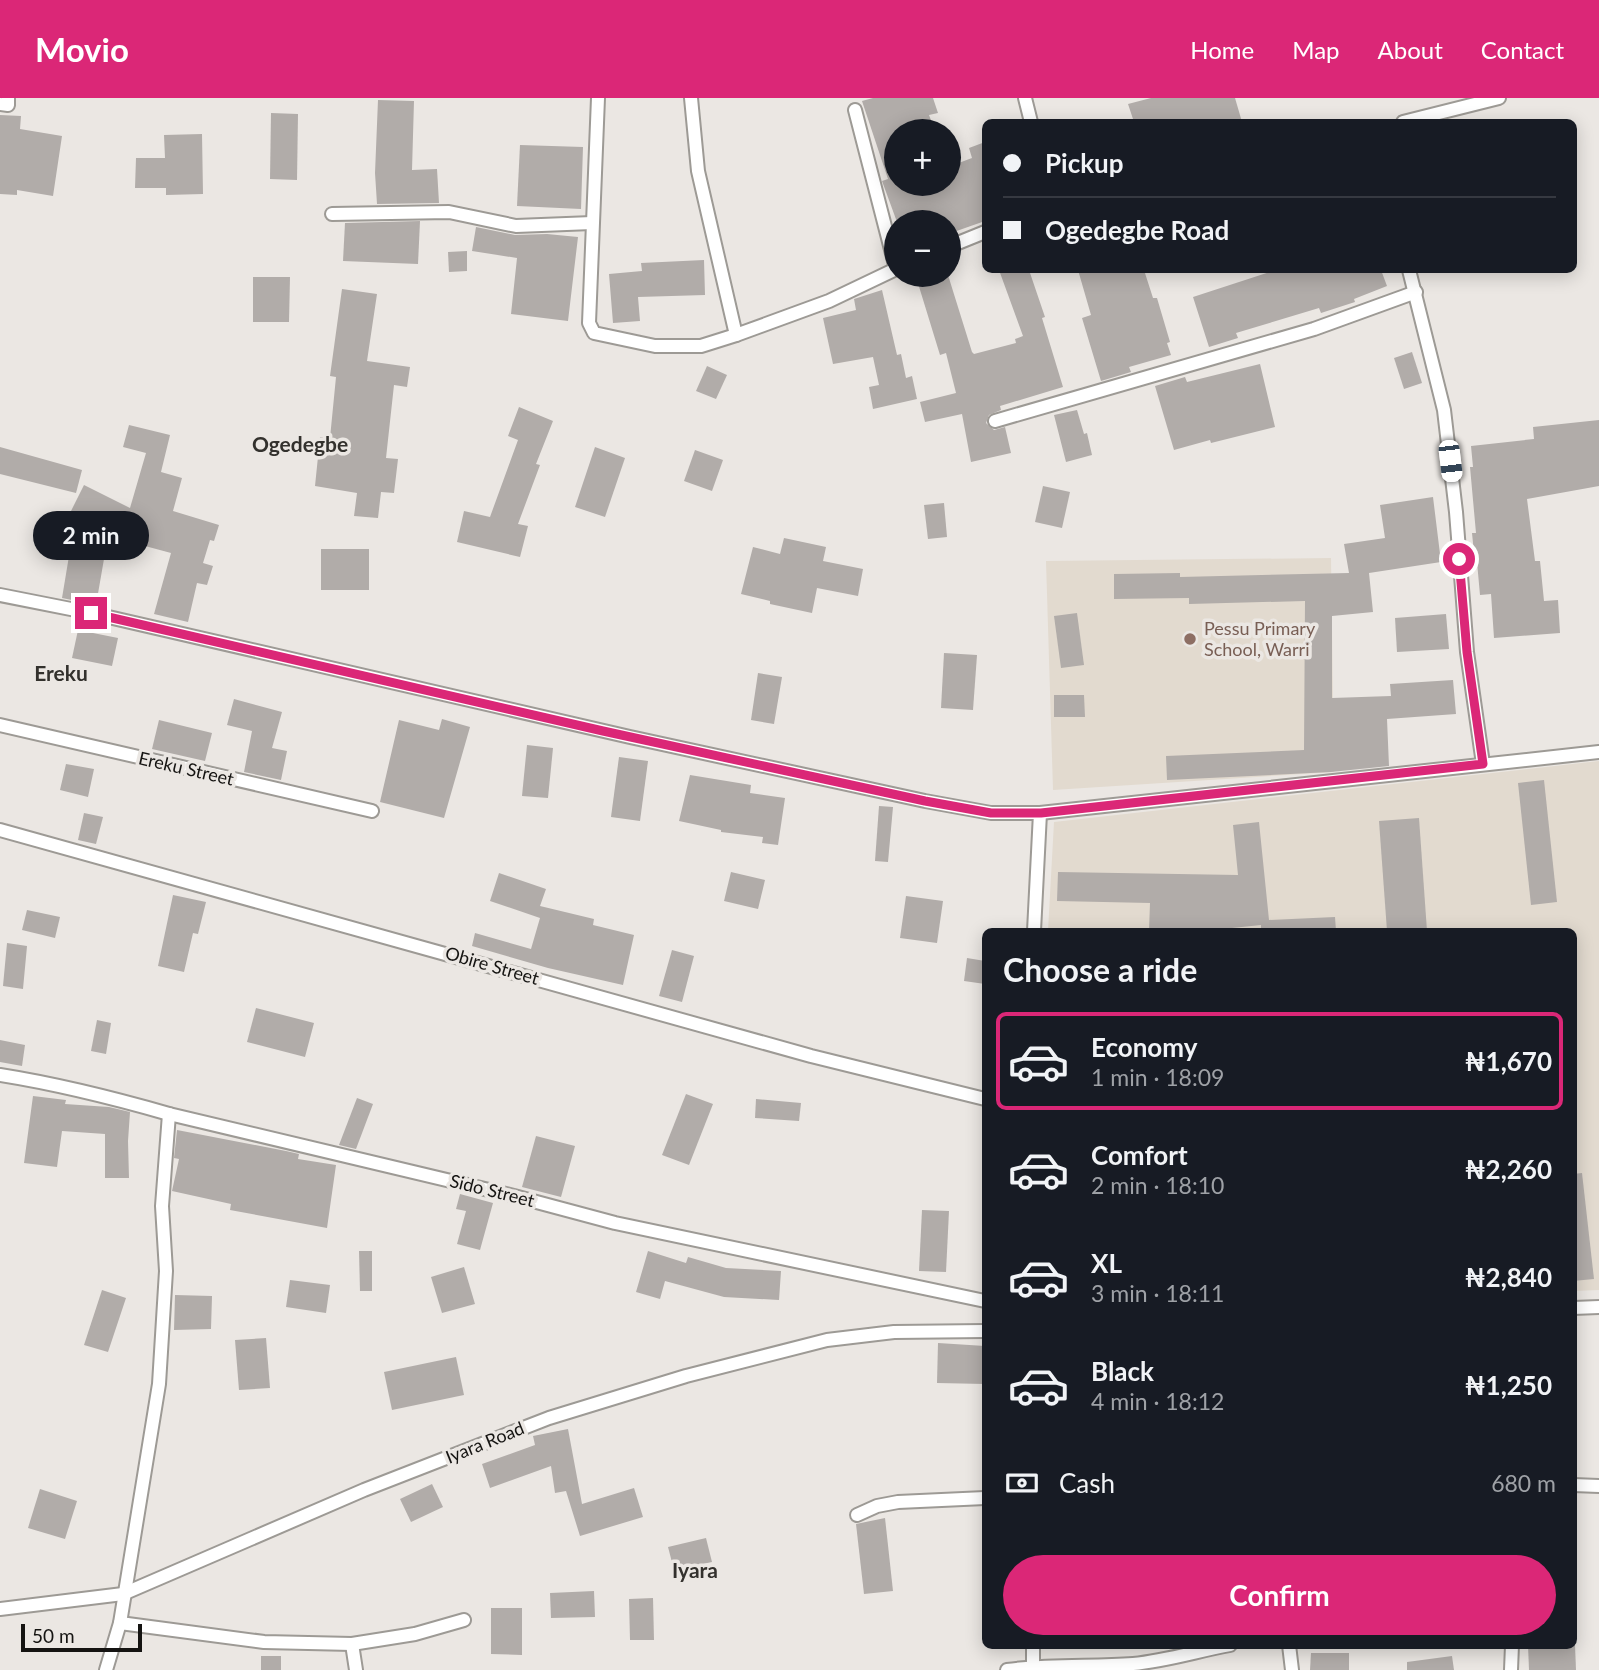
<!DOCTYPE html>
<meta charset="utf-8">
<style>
:root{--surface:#171b24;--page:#20242c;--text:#f1f3f6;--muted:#9ea1a6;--line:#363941;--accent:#db2777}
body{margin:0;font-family:Lato,sans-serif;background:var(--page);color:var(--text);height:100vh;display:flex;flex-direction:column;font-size:26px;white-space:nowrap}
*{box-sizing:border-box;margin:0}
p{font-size:23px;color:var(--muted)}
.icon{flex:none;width:38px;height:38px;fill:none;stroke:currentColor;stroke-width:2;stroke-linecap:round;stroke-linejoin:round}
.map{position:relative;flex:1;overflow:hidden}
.panel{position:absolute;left:982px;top:830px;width:595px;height:721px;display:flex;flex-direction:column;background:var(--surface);border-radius:10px;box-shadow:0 4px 18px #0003}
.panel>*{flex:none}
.top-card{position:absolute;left:982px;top:21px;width:595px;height:154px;border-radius:10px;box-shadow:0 4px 18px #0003;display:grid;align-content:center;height:154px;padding:0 21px;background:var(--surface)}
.tools{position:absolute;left:884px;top:21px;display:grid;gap:14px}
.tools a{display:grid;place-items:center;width:77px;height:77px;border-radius:50%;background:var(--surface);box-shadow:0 4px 18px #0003;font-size:35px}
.scale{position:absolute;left:21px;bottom:18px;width:121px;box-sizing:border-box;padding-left:7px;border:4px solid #151412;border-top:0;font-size:19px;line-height:24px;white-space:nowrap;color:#151412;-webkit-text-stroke:5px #ebe7e3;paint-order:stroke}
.end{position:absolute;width:32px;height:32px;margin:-16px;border:9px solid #db2777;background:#fff;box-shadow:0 0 0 4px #fff}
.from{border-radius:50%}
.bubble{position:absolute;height:49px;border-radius:24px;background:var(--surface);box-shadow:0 4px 18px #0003;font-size:23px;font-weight:700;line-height:49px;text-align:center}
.car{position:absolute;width:21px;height:42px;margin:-21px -10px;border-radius:9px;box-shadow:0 0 5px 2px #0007;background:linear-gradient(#fff 24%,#345 0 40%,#fff 0 76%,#345 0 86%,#fff 0)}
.top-card b{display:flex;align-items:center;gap:24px;height:66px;font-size:26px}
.top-card b+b{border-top:2px solid var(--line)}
.top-card i{width:18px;height:18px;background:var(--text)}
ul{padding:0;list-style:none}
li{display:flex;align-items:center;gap:21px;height:98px;margin:0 14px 10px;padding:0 7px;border:4px solid transparent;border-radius:10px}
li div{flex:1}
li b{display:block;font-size:26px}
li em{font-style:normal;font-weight:700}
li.on{border-color:var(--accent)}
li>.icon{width:63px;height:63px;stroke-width:1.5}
h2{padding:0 21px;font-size:32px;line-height:84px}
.pay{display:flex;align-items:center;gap:18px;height:77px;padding:0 21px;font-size:26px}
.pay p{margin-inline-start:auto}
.action{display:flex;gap:14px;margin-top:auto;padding:14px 21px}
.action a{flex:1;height:80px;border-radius:42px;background:var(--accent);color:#fff;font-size:28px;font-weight:700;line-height:80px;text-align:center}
header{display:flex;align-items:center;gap:42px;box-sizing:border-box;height:98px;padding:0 35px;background:var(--accent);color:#fff}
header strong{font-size:33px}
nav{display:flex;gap:38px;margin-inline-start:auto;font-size:24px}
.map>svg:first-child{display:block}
</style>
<header>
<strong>Movio</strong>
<nav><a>Home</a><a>Map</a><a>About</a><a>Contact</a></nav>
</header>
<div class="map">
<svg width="1599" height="1572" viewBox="0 0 1599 1572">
<rect width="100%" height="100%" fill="#ebe7e3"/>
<!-- built -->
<g fill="#e2dacf">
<path d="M1331,460l3,214 -281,18 -7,-229z"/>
<path d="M1599,663v529l-26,1v-360h-525l6,-109z"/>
</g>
<!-- building -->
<g fill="#b1aca9">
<path d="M873,0h60l5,15 -9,2 6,16h-39v53h52v-17l24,-9 -3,-10 16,-6v79l-37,13v-12h-51l-15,-41 6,-2 -26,-78z"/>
<path d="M1151,0h84l7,24h-108l-6,-18z"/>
<path d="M378,2l36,1 -2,69 25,-1 2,34 -62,1 -2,-31z"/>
<path d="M271,15l27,1 -1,66 -27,-1z"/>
<path d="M0,17l21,1 -1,13 42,7 -9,60 -36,-6v5l-17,-1z"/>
<path d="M202,36l1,60 -37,1v-7h-31l1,-30h29l-1,-23z"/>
<path d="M520,47l63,2 -2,62 -64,-3z"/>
<path d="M420,123l-2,43 -75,-3 2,-38z"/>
<path d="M476,129l39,8 32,-1 31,3 -10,84 -57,-7 6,-56 -45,-7z"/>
<path d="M467,153v20l-18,1 -1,-20z"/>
<path d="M704,162l1,35 -67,2 2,24 -27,2 -4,-49 33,-3 -1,-8z"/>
<path d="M999,172h30l16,47 -3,1 21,69 -63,19 1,4 -12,5 -3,8 8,7 11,-3 6,26 -40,9 -9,-48 -37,8 -5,-20 36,-9 -10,-40 -6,2 -23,-75 18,-5h13l24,77 2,2 42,-11 -1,-4 8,-3z"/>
<path d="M1078,172h66l9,28h4l13,44 -3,1 4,12 -42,12 2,5 -30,9 -19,-63 9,-3z"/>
<path d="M1276,172h105l6,16 -33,13 1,3 -34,11 -2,-5 -83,25 2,5 -29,9 -16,-50z"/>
<path d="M253,179h37l-1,45h-36z"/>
<path d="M342,191l35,5 -10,67 43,6 -3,20 -13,-2 -8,73 12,1 -4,34 -13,-1 -3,26 -24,-2 3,-23 -42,-7 5,-49 10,1 6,-61 -6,-1z"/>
<path d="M882,192l15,65 4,-1 5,24 6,-2 5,23 -44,10 -4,-22 10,-2 -6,-28 -40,7 -10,-46 33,-8 -2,-11z"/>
<path d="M1412,254l10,31 -18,6 -10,-31z"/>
<path d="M1260,266l15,63 -64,16 -1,-3 -36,10 -19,-64 30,-9 2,5z"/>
<path d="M707,268l20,9 -11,24 -20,-8z"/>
<path d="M519,309l34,14 -17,43 4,1 -22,59 10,2 -8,31 -63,-15 7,-31 26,6 28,-77 -10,-4z"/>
<path d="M1077,312l7,24 3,-1 5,22 -26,7 -12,-47z"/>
<path d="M1599,322v66l-72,13 8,62h5l4,40 14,-1 2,33 -66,5 -3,-44 -11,1 -3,-33 -2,1 -3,-30h4l-6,-66h3l-2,-21 63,-7 -1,-12z"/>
<path d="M129,327l41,10 -9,37 21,6 -9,33 46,14 -5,16 -4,-1 -7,23 10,3 -6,19 -10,-2 -9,39 -34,-8 17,-61 -63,-17 -12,69 -34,-7 13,-78 -7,-3 16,-32 46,23 16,-55 -23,-6z"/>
<path d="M0,349l82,23 -6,23 -76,-19z"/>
<path d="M595,349l30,11 -20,59 -30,-10z"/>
<path d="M695,352l28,10 -11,31 -28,-10z"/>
<path d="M1043,388l27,6 -8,36 -27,-6z"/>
<path d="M1433,399l8,65 -72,11 4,39 -41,4v82l59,-2 -1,-12 63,-4 3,34 -69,5 2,47 -58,6 -164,8 -1,-24 138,-6 1,-149 -116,3v-6l-75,1v-25l66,-1v4l169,-4 -5,-29 41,-6 -5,-33z"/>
<path d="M944,405l3,34 -19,2 -4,-34z"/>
<path d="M784,440l42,9 -3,14 40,8 -5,27 -41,-8 -5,25 -42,-9v-3l-29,-7 12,-47 27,7z"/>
<rect x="321" y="451" width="48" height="41"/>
<path d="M1077,515l7,52 -23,3 -7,-52z"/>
<path d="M1446,516l3,35 -52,3 -2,-34z"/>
<path d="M78,532l40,8 -6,28 -40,-8z"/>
<path d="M944,555l33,2 -4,55 -32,-2z"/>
<path d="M758,575l24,4 -8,47 -23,-4z"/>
<path d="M1054,597h30l1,22h-31z"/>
<path d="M234,601l48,13 -10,36 15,3 -6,29 -37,-8 8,-41 -25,-6z"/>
<path d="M442,621l28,8 -26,91 -64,-16 19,-82 40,10z"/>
<path d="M159,622l53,13 -7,28 -53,-12z"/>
<path d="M527,647l26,3 -5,50 -26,-2z"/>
<path d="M619,659l29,4 -8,60 -29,-4z"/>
<path d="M66,666l28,5 -6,28 -28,-7z"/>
<path d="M690,677l61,10 -1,8 35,5 -7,47 -16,-2 1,-6 -42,-5v-2l-42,-9z"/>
<path d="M1544,682l13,122 -26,3 -13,-122z"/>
<path d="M879,708l14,1 -5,55 -13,-1z"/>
<path d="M84,715l19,4 -7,27 -18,-4z"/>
<path d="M1419,720l8,113h-40l-8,-110z"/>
<path d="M1259,724l10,98 66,-3 1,14h-75v-6l-29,3v3h-83l1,-28 -93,-2 1,-29 180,3 -5,-50z"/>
<path d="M731,774l34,8 -7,29 -34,-8z"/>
<path d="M499,775l47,16 -6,17 54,13 -1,6 41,10 -11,50 -75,-17 -76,-22 3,-13 56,16 9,-31 -50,-17z"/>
<path d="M173,797l33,7 -8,32 -5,-1 -9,39 -26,-6z"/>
<path d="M906,798l37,5 -6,42 -37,-5z"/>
<path d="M27,812l33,7 -5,21 -33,-8z"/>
<path d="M7,845l20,3 -4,43 -20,-3z"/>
<path d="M672,852l22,6 -12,46 -23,-6z"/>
<path d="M967,860l18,3v23l-21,-3z"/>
<path d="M256,910l58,15 -9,34 -58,-15z"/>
<path d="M97,922l14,3 -5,31 -15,-3z"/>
<path d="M0,942l25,5 -3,21 -22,-4z"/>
<path d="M686,996l27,10 -24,61 -27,-10z"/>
<path d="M33,998l33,4 -1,4 44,3 21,5 -2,29 1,37h-24v-44l-43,-3 -5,36 -33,-4z"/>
<path d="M357,1000l16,6 -17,45 -17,-4z"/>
<path d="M756,1001l45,4 -2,18 -44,-3z"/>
<path d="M177,1032l109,21 13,3 -1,5 38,6 -9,63 -97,-18 1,-6 -59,-13 7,-32 -5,-1z"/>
<path d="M536,1038l39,10 -14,51 -39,-10z"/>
<path d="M1582,1075l12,106 -21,2v-107z"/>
<path d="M460,1096l33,9 -13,47 -23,-6 9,-33 -10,-2z"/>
<path d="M922,1112l27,1 -3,61 -27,-1z"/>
<path d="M359,1153h13v40h-12z"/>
<path d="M648,1153l38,12 2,-6 38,11 55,3 -2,29 -55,-3 -59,-16 -5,18 -24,-7z"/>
<path d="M464,1169l11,37 -33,9 -11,-36z"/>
<path d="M290,1182l40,5 -4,28 -40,-6z"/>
<path d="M102,1192l24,8 -18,54 -24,-7z"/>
<path d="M175,1197l37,1 -1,33 -37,1z"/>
<path d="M266,1240l4,50 -31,2 -4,-50z"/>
<path d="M938,1245l47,3v38l-48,-1z"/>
<path d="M456,1259l8,38 -72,15 -8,-38z"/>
<path d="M568,1331l14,75 52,-16 9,29 -63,19 -14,-45 -11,2 -4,-27 -61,22 -8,-24 53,-19 -2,-9z"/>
<path d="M432,1386l11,23 -32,15 -11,-23z"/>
<path d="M40,1391l37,12 -12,38 -37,-11z"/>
<path d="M885,1420l8,73 -29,3 -8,-70z"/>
<path d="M706,1440l6,24 -38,8 -6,-23z"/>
<path d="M594,1493l1,26 -44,1 -1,-25z"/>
<path d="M653,1500l1,42h-24l-1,-41z"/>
<path d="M491,1510h31v47l-31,-1z"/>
<path d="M1528,1547h47l1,25h-47z"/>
<path d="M1311,1555h38v17h-39z"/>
<rect x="261" y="1558" width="20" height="14"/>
<path d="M1452,1558l2,14h-47v-8z"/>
</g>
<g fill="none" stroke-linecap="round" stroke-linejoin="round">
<defs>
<g id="street">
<path d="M598,0l-9,225 5,10 61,13h46l35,-11 93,-34 67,-32"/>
<path d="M691,0l7,73 38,164"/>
<path d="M1025,0l6,24"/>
<path d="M0,6l8,1v-7"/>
<path d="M855,12l41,159"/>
<path d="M1403,24l96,-24"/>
<path d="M332,116l117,-2 67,14 76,-3"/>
<path d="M948,149l37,-15"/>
<path d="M1409,172l35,140 12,102 11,140 16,112"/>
<path d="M995,323l319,-92 102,-37"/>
<path d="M0,497l91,18 539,124 295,64 66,12h49l559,-61"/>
<path d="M0,627l372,86"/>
<path d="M0,732l811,226 174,43"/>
<path d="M1034,833l6,-118"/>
<path d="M0,977c57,9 113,23 169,39l345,82 101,27 370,78"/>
<path d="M1573,1210l26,-1"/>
<path d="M1573,1387l26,1"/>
<path d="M857,1417l20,-9 21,-4 87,-4"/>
<path d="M0,1511l123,-15 241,-104 185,-72 137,-42 141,-36 67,-8 91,-1"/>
<path d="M120,1525l144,19 88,2 63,-10 49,-14"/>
<path d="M352,1546l4,26"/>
<path d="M1033,1547v21"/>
<path d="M1289,1547l3,25"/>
<path d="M106,1572l14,-47 39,-239 7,-113 -4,-65 7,-92"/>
<path d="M1007,1572c42,-6 84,-3 126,-6 33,-3 64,-13 97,-19"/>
<path d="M1511,1572l1,-25"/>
</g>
</defs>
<!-- street casing -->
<use href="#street" stroke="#9d9a95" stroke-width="16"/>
<!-- street -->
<use href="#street" stroke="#fff" stroke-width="12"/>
</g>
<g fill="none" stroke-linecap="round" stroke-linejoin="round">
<!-- route -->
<path stroke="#db2777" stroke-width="9" d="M91,515l512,118 322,70 66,12h50l442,-49 -16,-112 -8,-93"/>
</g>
<!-- markers -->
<circle fill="#8d6e63" stroke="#ebe7e3" stroke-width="2.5" cx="1190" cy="541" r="7"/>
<g text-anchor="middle" stroke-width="7" stroke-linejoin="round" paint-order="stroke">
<!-- education labels -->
<g font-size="18" fill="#785e54" stroke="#ebe7e3" text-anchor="start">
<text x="1204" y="537">Pessu Primary<tspan x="1204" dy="21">School, Warri</tspan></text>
</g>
<!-- street labels -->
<g font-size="18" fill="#151412" stroke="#ebe7e3">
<text transform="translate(186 671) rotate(13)" y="6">Ereku Street</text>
<text transform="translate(492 868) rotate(16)" y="6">Obire Street</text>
<text transform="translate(492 1093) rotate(14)" y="6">Sido Street</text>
<text transform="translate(485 1345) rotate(-22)" y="6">Iyara Road</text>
</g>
<!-- quarter labels -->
<g font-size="21" font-weight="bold" fill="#33312d" stroke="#ebe7e3">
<text x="300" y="354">Ogedegbe</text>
<text x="61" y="583">Ereku</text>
<text x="695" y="1480">Iyara</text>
</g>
</g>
</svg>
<div class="tools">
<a>+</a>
<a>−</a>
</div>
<div class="scale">50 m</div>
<i class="end from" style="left:1459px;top:461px"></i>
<i class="end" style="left:91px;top:515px"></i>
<div class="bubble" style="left:33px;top:413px;width:116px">2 min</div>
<i class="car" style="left:1450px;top:363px;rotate:173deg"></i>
<div class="top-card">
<b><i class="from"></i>Pickup</b>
<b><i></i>Ogedegbe Road</b>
</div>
<section class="panel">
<h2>Choose a ride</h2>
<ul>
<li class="on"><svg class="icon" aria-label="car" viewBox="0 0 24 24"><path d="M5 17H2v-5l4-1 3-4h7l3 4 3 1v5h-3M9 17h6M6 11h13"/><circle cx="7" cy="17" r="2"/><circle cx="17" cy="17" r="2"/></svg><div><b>Economy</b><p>1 min · 18:09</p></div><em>₦1,670</em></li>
<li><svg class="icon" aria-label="car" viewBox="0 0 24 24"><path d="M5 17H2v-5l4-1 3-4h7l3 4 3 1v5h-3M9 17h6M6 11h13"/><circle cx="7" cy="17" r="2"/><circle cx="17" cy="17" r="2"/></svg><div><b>Comfort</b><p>2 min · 18:10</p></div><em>₦2,260</em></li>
<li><svg class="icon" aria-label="car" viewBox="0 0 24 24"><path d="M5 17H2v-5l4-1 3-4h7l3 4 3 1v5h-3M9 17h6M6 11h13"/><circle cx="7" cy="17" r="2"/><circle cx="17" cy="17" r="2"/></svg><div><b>XL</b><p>3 min · 18:11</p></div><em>₦2,840</em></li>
<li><svg class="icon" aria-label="car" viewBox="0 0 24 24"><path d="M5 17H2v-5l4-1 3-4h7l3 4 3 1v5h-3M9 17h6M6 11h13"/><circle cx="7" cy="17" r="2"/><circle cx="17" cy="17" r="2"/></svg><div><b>Black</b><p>4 min · 18:12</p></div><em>₦1,250</em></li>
</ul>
<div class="pay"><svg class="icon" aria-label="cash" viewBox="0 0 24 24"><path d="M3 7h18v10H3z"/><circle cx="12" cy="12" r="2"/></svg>Cash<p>680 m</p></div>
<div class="action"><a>Confirm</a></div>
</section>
</div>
